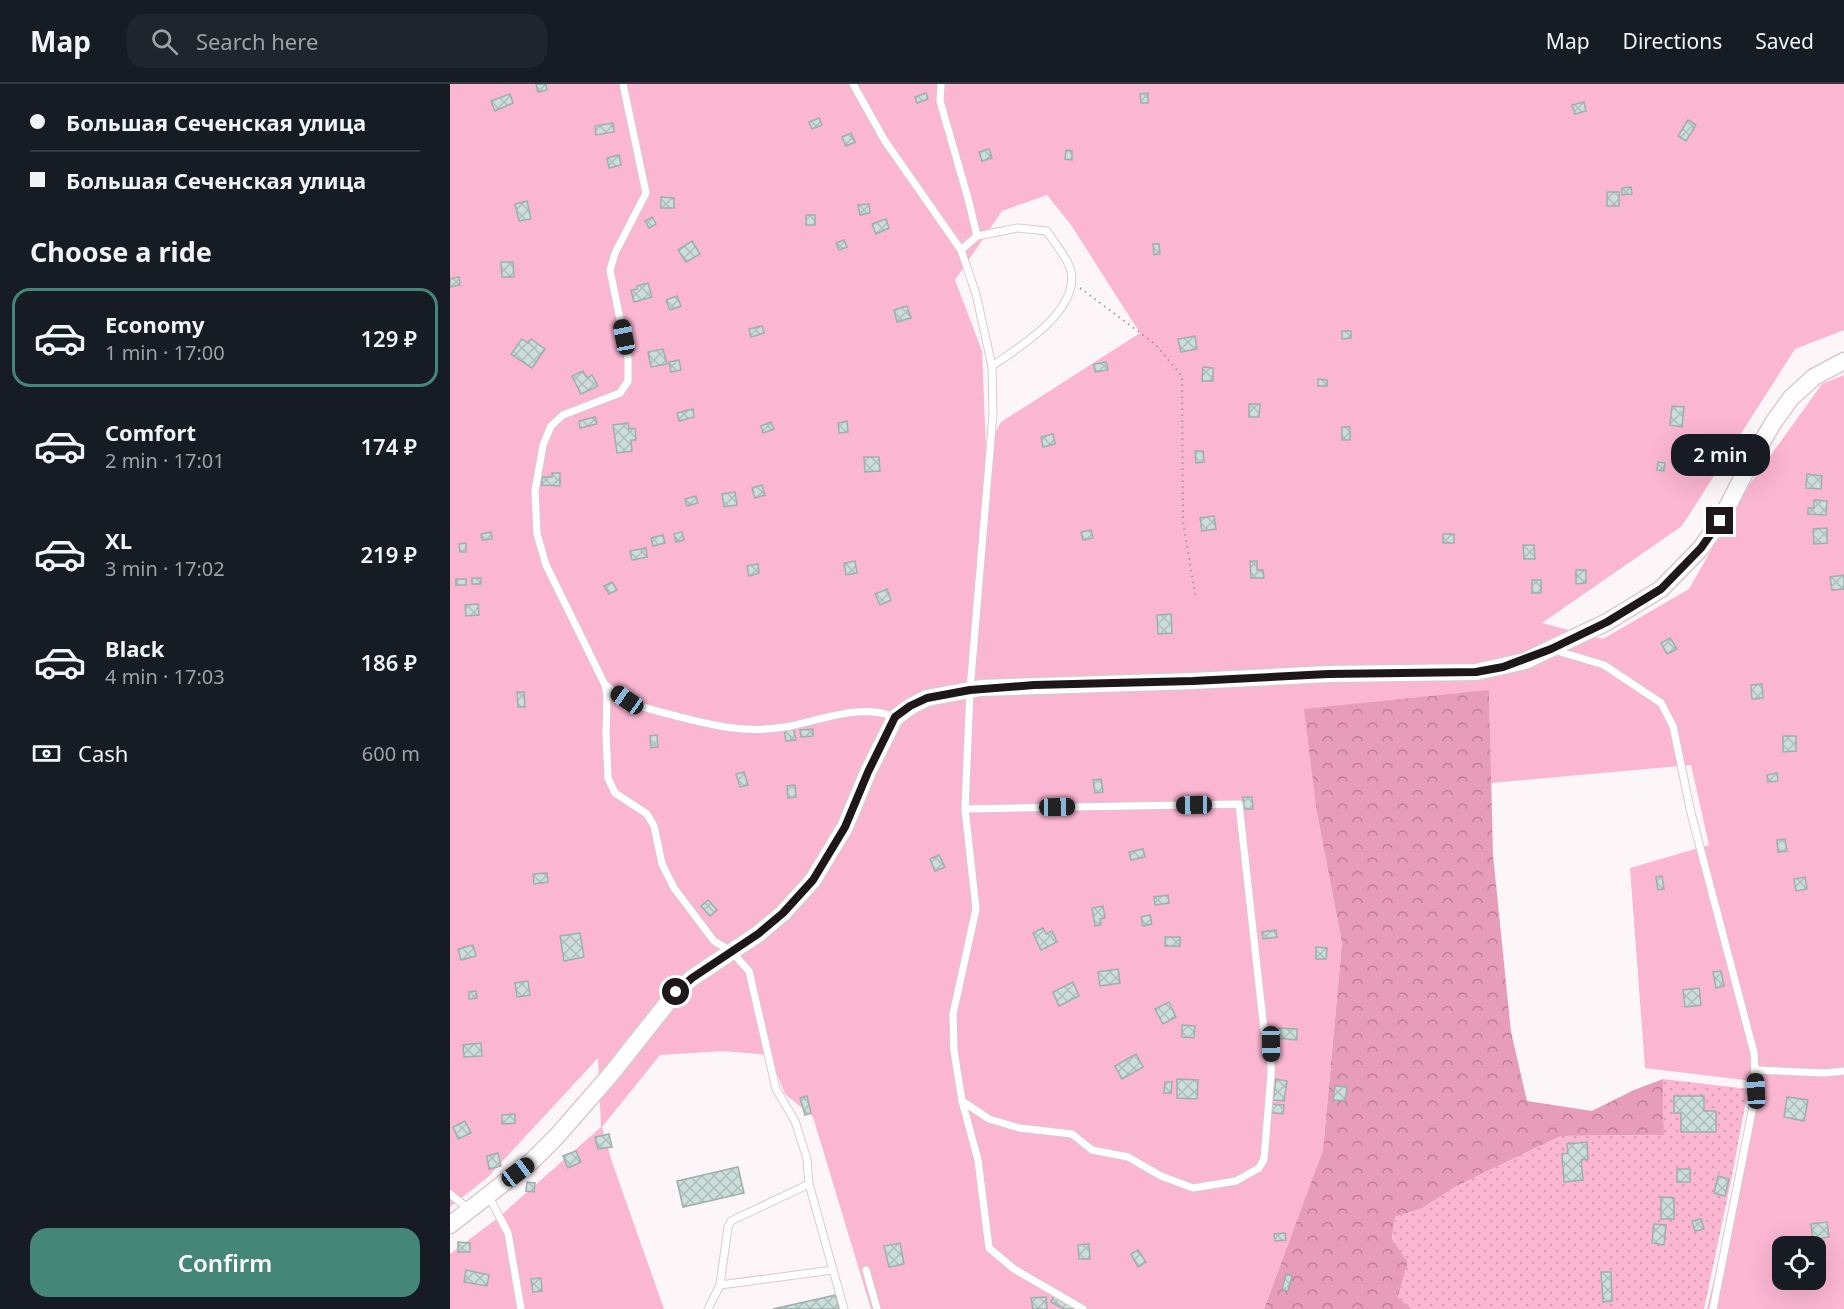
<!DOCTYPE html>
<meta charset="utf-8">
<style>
:root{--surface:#171b24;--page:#20242c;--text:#f1f3f6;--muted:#9ea1a6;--line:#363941;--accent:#448677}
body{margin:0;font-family:"Noto Sans",sans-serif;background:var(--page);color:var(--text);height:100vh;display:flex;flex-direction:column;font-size:22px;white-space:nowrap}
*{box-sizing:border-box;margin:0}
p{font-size:20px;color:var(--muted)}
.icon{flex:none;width:33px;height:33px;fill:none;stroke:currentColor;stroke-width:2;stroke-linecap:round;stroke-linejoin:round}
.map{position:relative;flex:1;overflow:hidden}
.side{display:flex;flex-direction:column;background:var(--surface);width:450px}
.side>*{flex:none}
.banner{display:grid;align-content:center;height:132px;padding:0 30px;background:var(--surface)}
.controls{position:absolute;left:1322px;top:1152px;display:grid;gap:12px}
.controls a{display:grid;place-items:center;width:54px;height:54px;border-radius:12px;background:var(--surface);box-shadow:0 6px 24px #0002;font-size:30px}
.end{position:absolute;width:27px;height:27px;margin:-14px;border:8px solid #1e171a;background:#fff;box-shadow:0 0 0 3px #fff}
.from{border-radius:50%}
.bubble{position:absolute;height:42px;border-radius:18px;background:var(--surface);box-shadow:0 6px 24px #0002;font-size:20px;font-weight:600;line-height:42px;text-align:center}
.car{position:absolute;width:18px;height:36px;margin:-18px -9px;border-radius:8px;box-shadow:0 0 4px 2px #0007;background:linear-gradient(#222 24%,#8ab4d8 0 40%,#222 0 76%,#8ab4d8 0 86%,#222 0)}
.banner b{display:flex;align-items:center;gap:21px;height:57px;font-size:22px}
.banner b+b{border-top:2px solid var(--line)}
.banner i{width:15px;height:15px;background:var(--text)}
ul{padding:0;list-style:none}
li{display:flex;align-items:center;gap:18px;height:99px;margin:0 12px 9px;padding:0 18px;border:3px solid transparent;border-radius:18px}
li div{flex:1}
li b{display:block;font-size:22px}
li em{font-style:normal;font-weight:600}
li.selected{border-color:var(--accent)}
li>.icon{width:54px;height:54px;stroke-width:1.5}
h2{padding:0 30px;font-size:27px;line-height:72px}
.pay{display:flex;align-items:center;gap:15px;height:66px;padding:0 30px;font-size:22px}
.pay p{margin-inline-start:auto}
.primary-button{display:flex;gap:12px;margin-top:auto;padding:12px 30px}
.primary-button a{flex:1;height:69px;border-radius:18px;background:var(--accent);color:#fff;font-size:24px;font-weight:600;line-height:69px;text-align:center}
header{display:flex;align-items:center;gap:36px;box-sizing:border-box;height:84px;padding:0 30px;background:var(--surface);border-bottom:2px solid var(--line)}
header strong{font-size:28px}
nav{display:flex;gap:33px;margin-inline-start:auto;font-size:21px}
.search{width:420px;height:54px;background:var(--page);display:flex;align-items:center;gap:15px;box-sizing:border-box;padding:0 21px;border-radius:18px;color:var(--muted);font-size:22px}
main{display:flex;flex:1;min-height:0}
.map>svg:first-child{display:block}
</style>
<header>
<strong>Map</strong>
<div class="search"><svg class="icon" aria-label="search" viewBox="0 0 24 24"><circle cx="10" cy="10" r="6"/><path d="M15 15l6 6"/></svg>Search here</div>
<nav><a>Map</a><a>Directions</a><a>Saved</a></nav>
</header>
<main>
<section class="side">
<div class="banner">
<b><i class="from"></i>Большая Сеченская улица</b>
<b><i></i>Большая Сеченская улица</b>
</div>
<h2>Choose a ride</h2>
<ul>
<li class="selected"><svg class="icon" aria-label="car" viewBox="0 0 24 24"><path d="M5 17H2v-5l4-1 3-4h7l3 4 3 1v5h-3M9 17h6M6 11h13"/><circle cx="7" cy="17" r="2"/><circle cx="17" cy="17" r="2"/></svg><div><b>Economy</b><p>1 min · 17:00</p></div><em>129 ₽</em></li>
<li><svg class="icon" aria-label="car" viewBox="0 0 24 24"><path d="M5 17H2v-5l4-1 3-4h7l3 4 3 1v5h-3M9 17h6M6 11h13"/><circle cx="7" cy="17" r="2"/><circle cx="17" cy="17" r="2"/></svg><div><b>Comfort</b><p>2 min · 17:01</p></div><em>174 ₽</em></li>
<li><svg class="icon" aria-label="car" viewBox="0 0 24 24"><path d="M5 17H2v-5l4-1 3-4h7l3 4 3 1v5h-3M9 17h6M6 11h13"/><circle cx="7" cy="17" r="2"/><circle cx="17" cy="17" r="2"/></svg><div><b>XL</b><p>3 min · 17:02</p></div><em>219 ₽</em></li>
<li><svg class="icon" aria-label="car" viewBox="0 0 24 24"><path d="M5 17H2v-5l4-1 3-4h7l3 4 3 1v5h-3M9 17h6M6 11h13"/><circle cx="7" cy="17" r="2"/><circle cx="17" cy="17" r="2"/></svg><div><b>Black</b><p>4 min · 17:03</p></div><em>186 ₽</em></li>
</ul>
<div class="pay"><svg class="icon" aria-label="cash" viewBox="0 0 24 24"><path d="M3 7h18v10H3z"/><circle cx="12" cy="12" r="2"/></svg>Cash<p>600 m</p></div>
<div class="primary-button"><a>Confirm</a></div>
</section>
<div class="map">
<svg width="1394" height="1225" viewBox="0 0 1394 1225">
<defs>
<pattern id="forest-crowns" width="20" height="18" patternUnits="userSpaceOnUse" patternTransform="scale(1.5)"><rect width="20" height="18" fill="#e79cba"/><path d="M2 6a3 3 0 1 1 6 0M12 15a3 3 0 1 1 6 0" fill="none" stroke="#bb7e96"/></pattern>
<pattern id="park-dots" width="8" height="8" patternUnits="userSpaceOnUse" patternTransform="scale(1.5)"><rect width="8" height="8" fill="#fbb6d1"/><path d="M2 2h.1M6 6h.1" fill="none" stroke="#d79cb3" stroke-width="1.8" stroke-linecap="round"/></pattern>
<pattern id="building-cross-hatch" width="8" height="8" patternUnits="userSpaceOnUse" patternTransform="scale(1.5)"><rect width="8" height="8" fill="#cbded9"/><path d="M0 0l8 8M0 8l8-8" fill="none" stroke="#aebeba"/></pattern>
</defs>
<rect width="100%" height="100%" fill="#fdf6f8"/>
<!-- green -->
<path fill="#fbb6d1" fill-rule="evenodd" d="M0,0h1394v246l-49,19 -113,177 -140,97 61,16 86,-50 56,-98 77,-107 22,-9v934h-137l54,-227 -116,-14 -15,-200 79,-23 -18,-80 -200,18 -2,-92 -172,122 25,130 -19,207 -59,159h-393l-58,-192 -28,-23 -16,-39 -46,-4 -63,4 -58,72 10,35 52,147h-214v-55l49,-37 102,-90 -3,-69 -110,119 -38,30zM597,111l24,30 69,108 -139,89 -15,29 -4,-100 -27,-71 47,-69zM1332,1162h33v34h-33z"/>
<!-- forest -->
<path fill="url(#forest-crowns)" d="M1039,606l4,165 18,177 16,69 65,10 42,-21 29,-11 1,56 -103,1 -106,51 -32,21 -28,9 -3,22 16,23 -10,35 14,12h-148l59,-159 19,-207 -25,-130 -13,-104z"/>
<!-- park -->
<path fill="url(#park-dots)" d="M1213,995l85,10 -16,87 -28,133h-292l-14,-12 10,-35 -16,-23 3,-22 28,-9 32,-21 106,-51 103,-1z"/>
<!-- building -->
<g fill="url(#building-cross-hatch)" stroke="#9dafaa" stroke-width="1.5">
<path d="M86,0h10l1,6 -9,2z"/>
<path d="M476,9l2,6 -11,4 -2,-6z"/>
<path d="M698,9v10h-7l-1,-9z"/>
<path d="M60,10l3,9 -18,8 -4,-10z"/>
<path d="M1134,18l2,9 -11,3 -3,-9z"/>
<path d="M369,34l3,7 -10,4 -3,-7z"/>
<path d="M1238,36l8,5 -10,16 -8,-5z"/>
<path d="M163,39l1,9 -18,3 -1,-9z"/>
<path d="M401,49l4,9 -9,4 -4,-9z"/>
<path d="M539,65l3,9 -10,3 -3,-9z"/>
<path d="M616,66l6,1v9l-7,-1z"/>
<path d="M169,71l2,10 -12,3 -2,-10z"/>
<path d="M1181,103l1,7 -10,1v-7z"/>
<rect x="1157" y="108" width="12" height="14"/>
<path d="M211,113l13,1v10h-13z"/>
<path d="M77,117l4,18 -12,2 -4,-17z"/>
<path d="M419,120l1,9 -10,2 -2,-10z"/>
<rect x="356" y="131" width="9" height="10"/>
<path d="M202,133l4,7 -7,4 -4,-7z"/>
<path d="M436,135l3,9 -13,6 -4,-10z"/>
<path d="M394,156l3,7 -8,3 -3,-7z"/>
<path d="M242,157l8,13 -14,8 -8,-12z"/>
<path d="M703,160h6l1,10 -6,1z"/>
<path d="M51,178h12l1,15h-12z"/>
<path d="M9,193l1,8 -10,2v-8z"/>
<path d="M198,199l4,14 -18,5 -3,-12 6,-1v-3z"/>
<path d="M227,212l4,10 -11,4 -4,-10z"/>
<path d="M457,222l4,12 -14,4 -3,-12z"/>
<path d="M312,242l2,7 -13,4 -2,-8z"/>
<path d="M892,247h9v7l-9,1z"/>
<path d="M745,252l2,13 -16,3 -3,-13z"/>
<path d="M72,255l6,4 3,-4 14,10 -13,19 -21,-14z"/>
<path d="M213,265l4,15 -16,3 -3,-15z"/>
<path d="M229,276l2,10 -10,2 -2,-10z"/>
<path d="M656,278l2,8 -13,2 -1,-8z"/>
<path d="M753,283l10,1v13h-11z"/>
<path d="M133,287l4,7 5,-3 6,11 -17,8 -9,-18z"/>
<path d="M868,295l9,1v6h-9z"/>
<path d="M799,320h11l-1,13h-10z"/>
<path d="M1222,322l12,1 -2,20 -12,-2z"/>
<path d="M243,325l1,8 -15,4 -2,-8z"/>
<path d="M145,333l2,7 -17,4 -1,-7z"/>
<path d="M397,337l1,11 -9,1 -1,-10z"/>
<path d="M321,338l3,7 -11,4 -2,-7z"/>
<path d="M178,339l1,6 6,-1 1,12h-5l1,11 -15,2 -4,-28z"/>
<rect x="892" y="343" width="8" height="13"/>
<path d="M603,350l2,10 -12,3 -2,-10z"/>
<path d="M745,367h8l1,11 -8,1z"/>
<path d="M414,373h15l1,14 -15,1z"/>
<path d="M1208,378l7,1 -1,8 -7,-1z"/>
<path d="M102,389h8v13l-18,-1v-8h10z"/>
<path d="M1357,390l15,2 -1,13 -15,-1z"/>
<path d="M312,401l3,10 -10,3 -3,-10z"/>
<path d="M285,408l2,13 -13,2 -2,-13z"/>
<path d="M246,412l2,7 -11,3 -2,-7z"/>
<path d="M1364,416l13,1 -1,14 -18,-1v-6h6z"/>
<path d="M764,432l2,13 -14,2 -2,-13z"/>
<path d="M1377,444v15l-13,1 -1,-15z"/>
<path d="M641,446l2,8 -10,2 -2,-8z"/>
<path d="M41,448l1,7 -10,1 -1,-6z"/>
<path d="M232,448l2,8 -8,2 -2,-8z"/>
<rect x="993" y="450" width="11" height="9"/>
<path d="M213,451l2,8 -12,3 -2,-8z"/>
<path d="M16,459v9h-6l-1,-8z"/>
<path d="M1073,461h11l1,14h-11z"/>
<path d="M196,464l1,9 -15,3 -2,-9z"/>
<path d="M405,477l2,12 -11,2 -2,-12z"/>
<path d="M800,477h7v9h6l1,8h-13z"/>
<path d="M308,480l1,9 -10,3 -2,-10z"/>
<path d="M1126,486h10v13l-10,1z"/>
<path d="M1394,491v14l-12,1 -2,-13z"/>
<rect x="22" y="494" width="9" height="6"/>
<rect x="6" y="495" width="10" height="6"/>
<rect x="1082" y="496" width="9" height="13"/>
<path d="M162,498l5,8 -8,4 -5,-8z"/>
<path d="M437,505l4,11 -11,5 -5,-11z"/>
<path d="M28,520l1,11 -13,1 -1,-11z"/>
<path d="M721,530l1,19 -14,1 -1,-19z"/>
<path d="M1220,554l7,11 -10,5 -6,-11z"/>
<path d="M1312,600l1,14 -11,1 -1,-14z"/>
<path d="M67,608h7l1,15h-7z"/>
<path d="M343,643l3,13 -10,1 -2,-12z"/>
<path d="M363,645v7l-12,1 -1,-7z"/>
<path d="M207,651l1,12 -7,1 -1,-12z"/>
<path d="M1333,652h13v15l-13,1z"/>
<path d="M294,688l4,13 -8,2 -4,-13z"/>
<path d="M1327,689l1,8 -10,1 -1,-7z"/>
<path d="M651,695l2,13 -8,1 -2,-13z"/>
<path d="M345,701l1,12 -8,1 -1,-12z"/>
<path d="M793,713h9l1,12h-9z"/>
<path d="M1335,755l2,12 -9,1 -1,-12z"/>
<path d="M693,765l2,8 -14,3 -2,-8z"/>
<path d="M489,771l6,12 -10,4 -5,-12z"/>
<path d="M97,789l1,9 -14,2 -1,-10z"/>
<path d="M1212,792l2,13 -6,1 -2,-13z"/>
<path d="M1355,793l2,12 -11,2 -2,-12z"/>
<path d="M718,811l1,8 -14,2 -1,-8z"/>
<path d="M258,816l9,10 -7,6 -9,-10z"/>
<path d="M653,822l2,12 -5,1 1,6 -6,1 -3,-18z"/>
<path d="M700,831l2,9 -9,2 -2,-9z"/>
<path d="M593,844l3,6 6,-3 5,11 -16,8 -8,-17z"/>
<path d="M826,846l1,7 -14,2 -1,-7z"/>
<path d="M130,849l4,24 -20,4 -4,-25z"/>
<rect x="715" y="853" width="15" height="9"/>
<path d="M23,861l3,11 -15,4 -3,-11z"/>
<path d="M866,863l11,1 -1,11h-10z"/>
<path d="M668,885l2,14 -20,3 -2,-14z"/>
<path d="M1271,887l3,15 -8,2 -3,-16z"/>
<path d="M78,897l2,14 -13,2 -2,-14z"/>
<path d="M623,898l6,14 -20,10 -6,-14z"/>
<path d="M1249,904l2,17 -16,2 -2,-17z"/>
<path d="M26,907l1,7 -8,1v-7z"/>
<path d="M719,918l7,15 -13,7 -8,-15z"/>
<path d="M732,941l13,1 -1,12 -12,-1z"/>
<path d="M828,944l19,1v11l-20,-2z"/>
<path d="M31,959l1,13 -18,1 -1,-12z"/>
<path d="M686,970l7,13 -21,12 -7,-13z"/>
<path d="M727,995l21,1 -1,19 -20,-1z"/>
<path d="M826,995l11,2 -3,20 -11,-1z"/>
<path d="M715,998h7l-1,11h-7z"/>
<path d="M885,1002l12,1 -2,14 -12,-1z"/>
<path d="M357,1012l4,17 -6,2 -5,-17z"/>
<path d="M1224,1012h30v15h12v21h-35v-19h-7z"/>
<path d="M1337,1013l21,3 -4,21 -20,-4z"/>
<path d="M820,1020l14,1 -1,9 -14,-2z"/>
<path d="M65,1030v9l-13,1v-9z"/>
<path d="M15,1037l6,12 -13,6 -5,-12z"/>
<path d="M159,1050l3,13 -14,2 -3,-12z"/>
<path d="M1137,1058l1,17 -7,1 2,20 -19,2 -2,-28 6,-1 -1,-9z"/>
<path d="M126,1067l5,11 -13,6 -5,-12z"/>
<path d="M48,1069l3,13 -12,3 -2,-13z"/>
<path d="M288,1083l6,26 -61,14 -6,-26z"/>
<rect x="1227" y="1085" width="13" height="13"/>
<path d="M1268,1092l11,3 -4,17 -11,-3z"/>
<path d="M77,1098l8,1 -1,9 -8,-1z"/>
<path d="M1211,1113l13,1v21h-13z"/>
<path d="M1251,1135l3,10 -9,2 -3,-10z"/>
<path d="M1377,1138l2,15 -16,3 -2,-16z"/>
<path d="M1204,1140l12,1 -2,20 -12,-2z"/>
<path d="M835,1149l1,7 -11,1 -1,-7z"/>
<path d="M8,1158l12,1v9h-12z"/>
<path d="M450,1159l4,21 -15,3 -5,-21z"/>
<path d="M639,1160l1,15h-11l-1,-14z"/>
<path d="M688,1166l8,12 -8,5 -7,-13z"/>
<path d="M16,1186l23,5 -2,11 -23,-4z"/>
<path d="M1151,1188h10l1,29 -9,1z"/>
<path d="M836,1190l6,2 -4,15 -6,-1z"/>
<path d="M91,1194l1,13 -9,1 -2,-13z"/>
<path d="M386,1211l3,14h-66z"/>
<path d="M604,1212l20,11 -1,2h-9l-13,-7z"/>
<path d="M596,1213l1,12h-14l-2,-11z"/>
</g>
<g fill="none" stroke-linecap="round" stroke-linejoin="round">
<defs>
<g id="service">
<path d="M173,0l23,109 -31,60 -5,17 18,89v22l-8,12 -57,22 -12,11 -8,19 -8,46 2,43 9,31 59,120 2,10 -1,38 2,45 7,15 32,21 7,12 8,38 12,24 40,53 17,10 18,20 27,118 19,32 12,38 2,25 35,125"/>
<path d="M403,0l32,57 76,109 15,44 16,72 1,48 -23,276 -5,119 11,100 -23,105 1,37 8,50 16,59 11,88 25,21 69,40"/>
<path d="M491,0l-1,17 29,101 8,34"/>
<path d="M511,166l16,-14 41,-8 29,3c7,12 21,27 24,40 8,40 -51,76 -79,95"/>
<path d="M1104,566l50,15 57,38 12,23 18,87 63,240 2,38 -43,218"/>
<path d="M155,601c8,5 15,11 23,16 15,7 32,11 48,15 36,9 70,18 108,11 32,-5 81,-26 111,-9"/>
<path d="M1305,986l70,3 19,-2"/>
<path d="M512,1017l27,18 30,9 53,6 20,16 36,7 33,19 32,12 43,-7 23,-13 5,-9 7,-85v-30l-7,-14 -25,-226 -274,5"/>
<path d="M0,1110l19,15"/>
<path d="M38,1111l20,38 13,76"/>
<path d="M416,1186l11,39"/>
<path d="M270,1201l8,-58 3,-6 78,-37"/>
<path d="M258,1225l12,-24 113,-15"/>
</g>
<path id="tertiary" d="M0,1141l82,-64 25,-25 54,-62 65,-82 16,-14 66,-44 25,-21 30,-33 32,-53 23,-55 27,-54 16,-12 16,-8 54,-10 212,-7 135,-7 148,-2 49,-11 82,-39 54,-33 40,-41 19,-27 31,-60 22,-38 18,-25 23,-21 30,-16"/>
</defs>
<!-- service casing -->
<use href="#service" stroke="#dbc9d0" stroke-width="9"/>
<!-- tertiary casing -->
<use href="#tertiary" stroke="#dbc9d0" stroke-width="19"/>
<!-- path -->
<path stroke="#a19a9d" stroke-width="2" stroke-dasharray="1.5 4.5" stroke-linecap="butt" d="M630,204l75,56 27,32 1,146 13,77"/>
<!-- service -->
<use href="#service" stroke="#fff" stroke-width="7"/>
<!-- tertiary -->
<use href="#tertiary" stroke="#fff" stroke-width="16"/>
</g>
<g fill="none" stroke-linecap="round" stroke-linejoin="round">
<!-- route -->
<path stroke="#1e171a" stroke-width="8" d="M226,908l16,-14 66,-44 25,-21 30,-33 32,-53 23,-55 27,-55 15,-11 17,-8 43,-8 64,-5 159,-4 135,-7 148,-2 27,-5 48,-18 56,-27 54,-33 40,-41 19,-27"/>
</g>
</svg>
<div class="controls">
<a><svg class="icon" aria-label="locate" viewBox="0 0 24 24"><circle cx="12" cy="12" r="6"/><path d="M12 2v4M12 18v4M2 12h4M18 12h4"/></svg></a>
</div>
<i class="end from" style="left:226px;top:908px"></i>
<i class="end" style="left:1270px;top:437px"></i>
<div class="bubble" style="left:1221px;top:350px;width:99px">2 min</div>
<i class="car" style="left:174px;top:253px;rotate:349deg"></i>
<i class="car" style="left:177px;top:616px;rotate:305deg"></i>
<i class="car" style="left:744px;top:721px;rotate:269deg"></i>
<i class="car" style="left:607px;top:723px;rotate:89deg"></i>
<i class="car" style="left:821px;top:960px;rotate:179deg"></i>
<i class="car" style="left:1306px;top:1007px;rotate:357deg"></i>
<i class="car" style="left:68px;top:1088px;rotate:53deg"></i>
</div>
</main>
